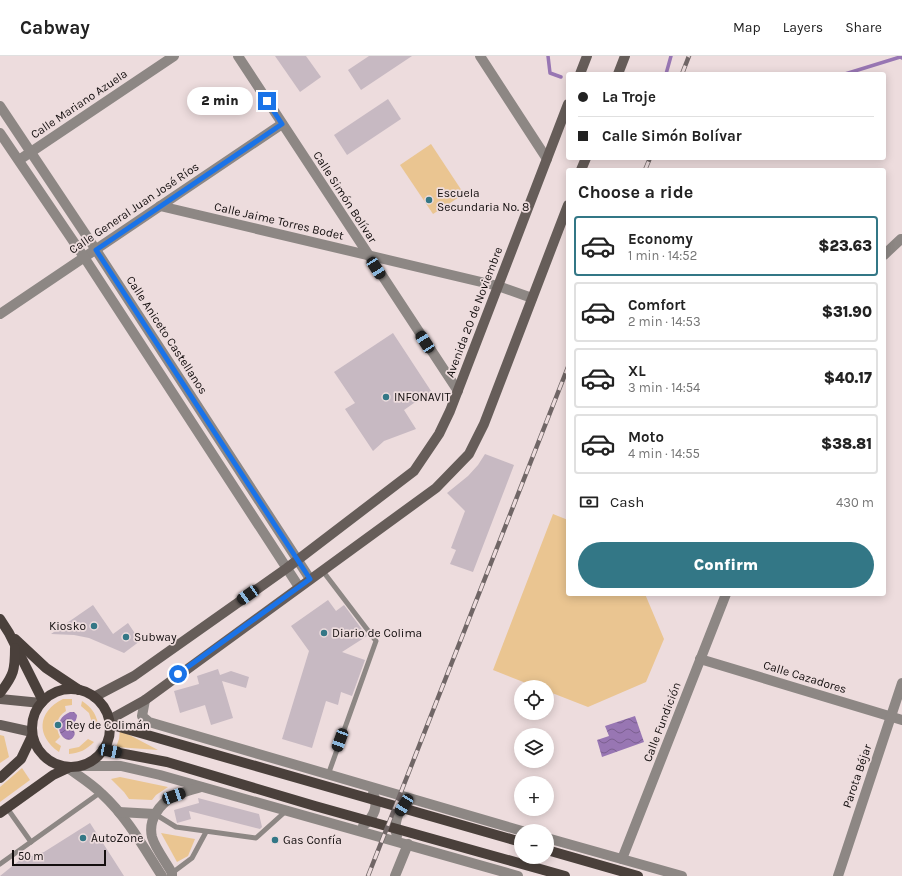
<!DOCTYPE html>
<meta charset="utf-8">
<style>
:root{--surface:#fff;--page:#f6f6f6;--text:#222;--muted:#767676;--line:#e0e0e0;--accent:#337786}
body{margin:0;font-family:Karla,sans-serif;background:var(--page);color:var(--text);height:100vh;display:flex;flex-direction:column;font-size:15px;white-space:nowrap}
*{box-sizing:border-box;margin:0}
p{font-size:13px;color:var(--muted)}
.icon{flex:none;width:22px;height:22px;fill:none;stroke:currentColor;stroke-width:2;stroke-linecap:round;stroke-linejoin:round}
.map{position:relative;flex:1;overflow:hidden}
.drawer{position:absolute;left:566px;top:112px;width:320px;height:428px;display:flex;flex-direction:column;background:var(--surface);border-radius:4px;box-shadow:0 2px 10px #0003}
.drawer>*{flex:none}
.top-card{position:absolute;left:566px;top:16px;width:320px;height:88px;border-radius:4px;box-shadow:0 2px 10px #0003;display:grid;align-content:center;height:88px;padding:0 12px;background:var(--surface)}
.fabs{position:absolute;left:514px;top:624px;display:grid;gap:8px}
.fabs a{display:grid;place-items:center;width:40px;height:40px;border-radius:50%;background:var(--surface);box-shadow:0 2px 10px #0003;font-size:20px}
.scale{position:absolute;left:12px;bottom:10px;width:94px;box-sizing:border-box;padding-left:4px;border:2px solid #130e0e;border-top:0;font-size:11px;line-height:14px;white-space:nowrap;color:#130e0e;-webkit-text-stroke:3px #eddcdd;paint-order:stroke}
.end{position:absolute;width:18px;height:18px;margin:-9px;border:5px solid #1a73e8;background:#fff;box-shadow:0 0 0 2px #fff}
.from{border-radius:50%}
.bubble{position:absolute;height:28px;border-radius:14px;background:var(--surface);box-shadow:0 2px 10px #0003;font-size:13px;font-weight:800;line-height:28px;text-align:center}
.car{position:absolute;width:12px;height:24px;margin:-12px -6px;border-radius:5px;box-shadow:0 0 3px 1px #0007;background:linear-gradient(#222 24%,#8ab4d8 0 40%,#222 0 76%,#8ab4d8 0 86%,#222 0)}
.top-card b{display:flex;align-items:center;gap:14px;height:38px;font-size:15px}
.top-card b+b{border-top:1px solid var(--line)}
.top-card i{width:10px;height:10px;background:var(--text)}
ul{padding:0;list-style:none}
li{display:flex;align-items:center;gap:12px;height:60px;margin:0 8px 6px;padding:0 4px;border:2px solid var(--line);border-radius:4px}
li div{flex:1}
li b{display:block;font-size:15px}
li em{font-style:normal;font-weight:800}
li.selected{border-color:var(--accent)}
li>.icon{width:36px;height:36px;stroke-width:1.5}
h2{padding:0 12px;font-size:18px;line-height:48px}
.pay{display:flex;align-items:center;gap:10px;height:44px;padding:0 12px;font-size:15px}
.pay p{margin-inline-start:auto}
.button{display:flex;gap:8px;margin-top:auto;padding:8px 12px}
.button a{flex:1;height:46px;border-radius:24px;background:var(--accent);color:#fff;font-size:16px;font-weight:800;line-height:46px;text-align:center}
header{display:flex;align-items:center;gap:24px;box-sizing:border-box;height:56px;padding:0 20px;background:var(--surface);border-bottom:1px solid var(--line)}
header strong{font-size:19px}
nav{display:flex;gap:22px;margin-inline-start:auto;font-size:14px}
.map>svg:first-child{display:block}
</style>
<header>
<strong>Cabway</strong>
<nav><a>Map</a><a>Layers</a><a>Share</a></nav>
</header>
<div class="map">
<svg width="902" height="820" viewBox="0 0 902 820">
<defs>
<pattern id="water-waves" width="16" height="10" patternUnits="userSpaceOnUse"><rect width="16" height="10" fill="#9876b3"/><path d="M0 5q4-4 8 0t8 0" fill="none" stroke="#7b5f90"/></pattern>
</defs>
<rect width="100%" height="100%" fill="#eddcdd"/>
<!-- green -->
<g fill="#eac591">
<path d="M431,88l33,50 -31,20 -33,-49z"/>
<path d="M553,458l15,6v74h77l19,45 -18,43 -58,25 -41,-16v-4h-11l-43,-17z"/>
<path d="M63,643h9v6l-7,1 1,5c-10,6 -11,16 -6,26l-5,5 6,4 -2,6c-23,-16 -22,-40 4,-53z"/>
<path d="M82,645c9,6 13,11 16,22h-6l-3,-10 -8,-7z"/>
<path d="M120,674l38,20 -42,-3 3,-8z"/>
<path d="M0,679l4,1 5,21 -9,6z"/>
<path d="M88,683l6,3c-8,8 -14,11 -25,12v-5l10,-2z"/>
<path d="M22,712l8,12 -30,22v-15z"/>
<path d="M120,721l48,10 -12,8 -4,5 -23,-1 -5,-7 -13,-13z"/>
<path d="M161,777l34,6 -7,17 -11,6z"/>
</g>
<!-- water -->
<g fill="url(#water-waves)">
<path d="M70,656h4l3,3c0,5 -3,7 -4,12 0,3 3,6 1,9 -7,14 -28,-14 -4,-24z"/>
<path d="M635,660l9,26 -42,15 -5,-17 12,-4 -4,-10z"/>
</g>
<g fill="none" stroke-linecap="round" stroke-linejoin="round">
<!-- stream -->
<g stroke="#9876b3" stroke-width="3.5">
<path d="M548,0l2,17 11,4"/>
<path d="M666,18l5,-18"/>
<path d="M845,18l55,-17 2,1"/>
</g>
</g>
<!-- building -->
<g fill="#c7b9c2">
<path d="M275,0h31l15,21 -21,15z"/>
<path d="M369,0h43l-51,34 -13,-20z"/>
<path d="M388,43l13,20 -54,36 -13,-20z"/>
<path d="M393,277l38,58 -27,19 12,19 -32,12 -11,10 -28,-42 10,-6 -21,-31z"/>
<path d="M485,398l29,11 -41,107 -23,-8 6,-14 -5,-2 14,-37 -18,-18 21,-17 10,-11z"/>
<path d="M328,544l8,11 8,-6 23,31 -25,16 23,8 -13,36 -11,-4 -3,13 -12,-4 -14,47 -30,-9 27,-88 -18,-25z"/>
<path d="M93,549l20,29 15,-11 12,18 -16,12 -35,-15 -15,-3 -23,-1z"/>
<path d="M218,613l2,6 11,-4 18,6 -3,11 -24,-7 11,37 -22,7 -6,-20 -25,8 -6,-22 25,-7 -2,-8z"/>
<path d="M198,742l61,16 3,13 -2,2 -71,-18 2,8 -14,4 -3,-13 25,-7z"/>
<path d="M90,767l34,53h-124l20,-16 24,-8z"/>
</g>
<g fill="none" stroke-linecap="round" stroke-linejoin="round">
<!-- service -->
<g stroke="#8d8784" stroke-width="5">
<path d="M322,514l54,71 -48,134"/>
<path d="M7,752l24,34"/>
<path d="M155,758l21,13 80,11 30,-27"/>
<path d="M0,808l101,-72"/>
<path d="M172,817l20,-15 14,-26"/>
</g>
<!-- minor -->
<g stroke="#8d8784" stroke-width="10">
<path d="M238,0l220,335"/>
<path d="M480,0l67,103"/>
<path d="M19,104l155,-104"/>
<path d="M160,150l338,80 34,12"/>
<path d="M884,199l17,-16"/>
<path d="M0,258l282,-190"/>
<path d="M700,603l202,61"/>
<path d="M145,644l-3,16 7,6 373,109"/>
<path d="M80,710h41l39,9 358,101"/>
<path d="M68,712c11,8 24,16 34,26 25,23 42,54 60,82"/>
<path d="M119,756l36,2"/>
<path d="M363,770c11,-9 16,-20 10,-33"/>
<path d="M397,780c-4,-10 1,-28 11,-33"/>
<path d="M547,782l135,38"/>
<path d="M622,803l104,-265"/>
<path d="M172,820v-3c-6,-11 -17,-25 -20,-36 -4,-17 7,-33 22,-41 8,-4 18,-6 27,-9"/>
<path d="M395,820l13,-32"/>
<path d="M838,820l64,-193"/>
</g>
<!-- tertiary -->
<g stroke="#8d8784" stroke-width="10">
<path d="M0,50l96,144 214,329"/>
<path d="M0,77l84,124 215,330"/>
</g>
<!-- secondary -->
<g stroke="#665d59" stroke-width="10">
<path d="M580,18l7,-18"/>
<path d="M618,18l7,-18"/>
<path d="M581,114l5,-12"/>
<path d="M94,641l40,-21 153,-108 127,-97 25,-37 11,-23 118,-307"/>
<path d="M0,643l41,4"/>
<path d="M109,664l36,-20 291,-212 33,-34 15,-30 84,-219"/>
<path d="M0,669l32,7"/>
</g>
<!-- primary -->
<g stroke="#4a403b" stroke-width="10">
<path d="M0,563l9,14 34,68"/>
<path d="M15,583l31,29 33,22"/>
<circle cx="71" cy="672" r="39"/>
<path d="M0,637c14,-18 15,-23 15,-45"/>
<path d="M109,668l412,118"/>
<path d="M103,694l64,12 148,44 250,70"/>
<path d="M0,722l21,-19 11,-23"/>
<path d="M0,757l53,-38 15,-7"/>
<path d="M547,794l91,26"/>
</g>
<defs>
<g id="rail">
<path d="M682,18l7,-18"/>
<path d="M645,114l5,-12"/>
<path d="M368,820l200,-509"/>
</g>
</defs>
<!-- rail casing -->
<use href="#rail" stroke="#706666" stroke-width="4.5"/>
<!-- rail -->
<use href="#rail" stroke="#eddcdd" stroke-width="3" stroke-dasharray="9" stroke-linecap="butt"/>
</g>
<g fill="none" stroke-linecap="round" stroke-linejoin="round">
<!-- route -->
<path stroke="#1a73e8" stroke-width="5" d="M178,618l132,-95 -214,-329 186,-126 -15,-23"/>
</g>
<!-- markers -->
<g fill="#337786" stroke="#eddcdd" stroke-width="1.5">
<circle cx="429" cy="144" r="4"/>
<circle cx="386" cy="341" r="4"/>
<circle cx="94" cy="570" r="4"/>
<circle cx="324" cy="577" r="4"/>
<circle cx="126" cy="581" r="4"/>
<circle cx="58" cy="669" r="4"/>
<circle cx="83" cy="782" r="4"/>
<circle cx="275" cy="784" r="4"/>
</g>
<g text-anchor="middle" stroke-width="3.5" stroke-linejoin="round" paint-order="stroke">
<!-- street labels -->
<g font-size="12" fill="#130e0e" stroke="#eddcdd">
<text transform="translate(79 48) rotate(-34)" y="4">Calle Mariano Azuela</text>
<text transform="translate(345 141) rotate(57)" y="4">Calle Simón Bolívar</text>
<text transform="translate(134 152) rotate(-34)" y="4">Calle General Juan José Ríos</text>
<text transform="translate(279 165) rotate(13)" y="4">Calle Jaime Torres Bodet</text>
<text transform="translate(474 256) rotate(-69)" y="4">Avenida 20 de Noviembre</text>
<text transform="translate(167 279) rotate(57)" y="4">Calle Aniceto Castellanos</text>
<text transform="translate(805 621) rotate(17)" y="4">Calle Cazadores</text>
<text transform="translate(662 666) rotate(-69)" y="4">Calle Fundición</text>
<text transform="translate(857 720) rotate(-71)" y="4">Parota Béjar</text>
</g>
<!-- poi labels -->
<g font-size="12" fill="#130e0e" stroke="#eddcdd" text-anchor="start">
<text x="437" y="141">Escuela<tspan x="437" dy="14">Secundaria No. 8</tspan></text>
<text x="394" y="345">INFONAVIT</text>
<text x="86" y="574" text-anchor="end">Kiosko</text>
<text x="332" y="581">Diario de Colima</text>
<text x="134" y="585">Subway</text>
<text x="66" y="673">Rey de Colimán</text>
<text x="91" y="786">AutoZone</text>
<text x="283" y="788">Gas Confía</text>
</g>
</g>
</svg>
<div class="fabs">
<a><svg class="icon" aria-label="locate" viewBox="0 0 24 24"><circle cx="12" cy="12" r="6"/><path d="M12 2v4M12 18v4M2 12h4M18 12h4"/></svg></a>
<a><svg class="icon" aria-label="layers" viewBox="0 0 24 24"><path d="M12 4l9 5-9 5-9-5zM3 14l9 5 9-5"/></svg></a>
<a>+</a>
<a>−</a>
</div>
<div class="scale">50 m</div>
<i class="end from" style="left:178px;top:618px"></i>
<i class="end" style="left:267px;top:45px"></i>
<div class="bubble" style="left:187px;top:31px;width:66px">2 min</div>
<i class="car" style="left:376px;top:212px;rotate:147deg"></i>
<i class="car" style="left:425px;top:286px;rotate:327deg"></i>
<i class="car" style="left:248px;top:539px;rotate:235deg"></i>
<i class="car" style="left:340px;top:684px;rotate:200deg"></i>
<i class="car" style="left:110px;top:695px;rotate:101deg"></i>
<i class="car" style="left:174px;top:740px;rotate:71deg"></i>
<i class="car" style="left:404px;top:749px;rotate:212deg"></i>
<div class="top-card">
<b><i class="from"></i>La Troje</b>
<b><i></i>Calle Simón Bolívar</b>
</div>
<section class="drawer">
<h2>Choose a ride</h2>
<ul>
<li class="selected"><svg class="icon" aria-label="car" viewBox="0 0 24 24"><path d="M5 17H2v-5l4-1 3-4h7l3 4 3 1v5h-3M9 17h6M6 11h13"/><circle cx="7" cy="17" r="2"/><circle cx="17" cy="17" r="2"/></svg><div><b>Economy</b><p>1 min · 14:52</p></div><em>$23.63</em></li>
<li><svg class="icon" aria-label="car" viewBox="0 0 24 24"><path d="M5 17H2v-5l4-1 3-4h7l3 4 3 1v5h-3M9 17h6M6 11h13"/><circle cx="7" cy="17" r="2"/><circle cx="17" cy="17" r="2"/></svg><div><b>Comfort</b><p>2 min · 14:53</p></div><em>$31.90</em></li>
<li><svg class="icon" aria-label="car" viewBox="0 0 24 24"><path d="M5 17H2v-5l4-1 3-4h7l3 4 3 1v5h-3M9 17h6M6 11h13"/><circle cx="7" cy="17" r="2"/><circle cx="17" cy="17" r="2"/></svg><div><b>XL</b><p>3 min · 14:54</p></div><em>$40.17</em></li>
<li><svg class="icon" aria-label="car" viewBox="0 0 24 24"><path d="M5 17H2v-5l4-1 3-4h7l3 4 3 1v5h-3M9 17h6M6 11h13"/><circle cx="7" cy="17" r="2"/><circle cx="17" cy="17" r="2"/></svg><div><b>Moto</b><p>4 min · 14:55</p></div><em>$38.81</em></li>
</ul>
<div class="pay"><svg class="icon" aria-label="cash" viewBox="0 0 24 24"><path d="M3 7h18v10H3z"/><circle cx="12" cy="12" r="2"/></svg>Cash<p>430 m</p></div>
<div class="button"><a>Confirm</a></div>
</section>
</div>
